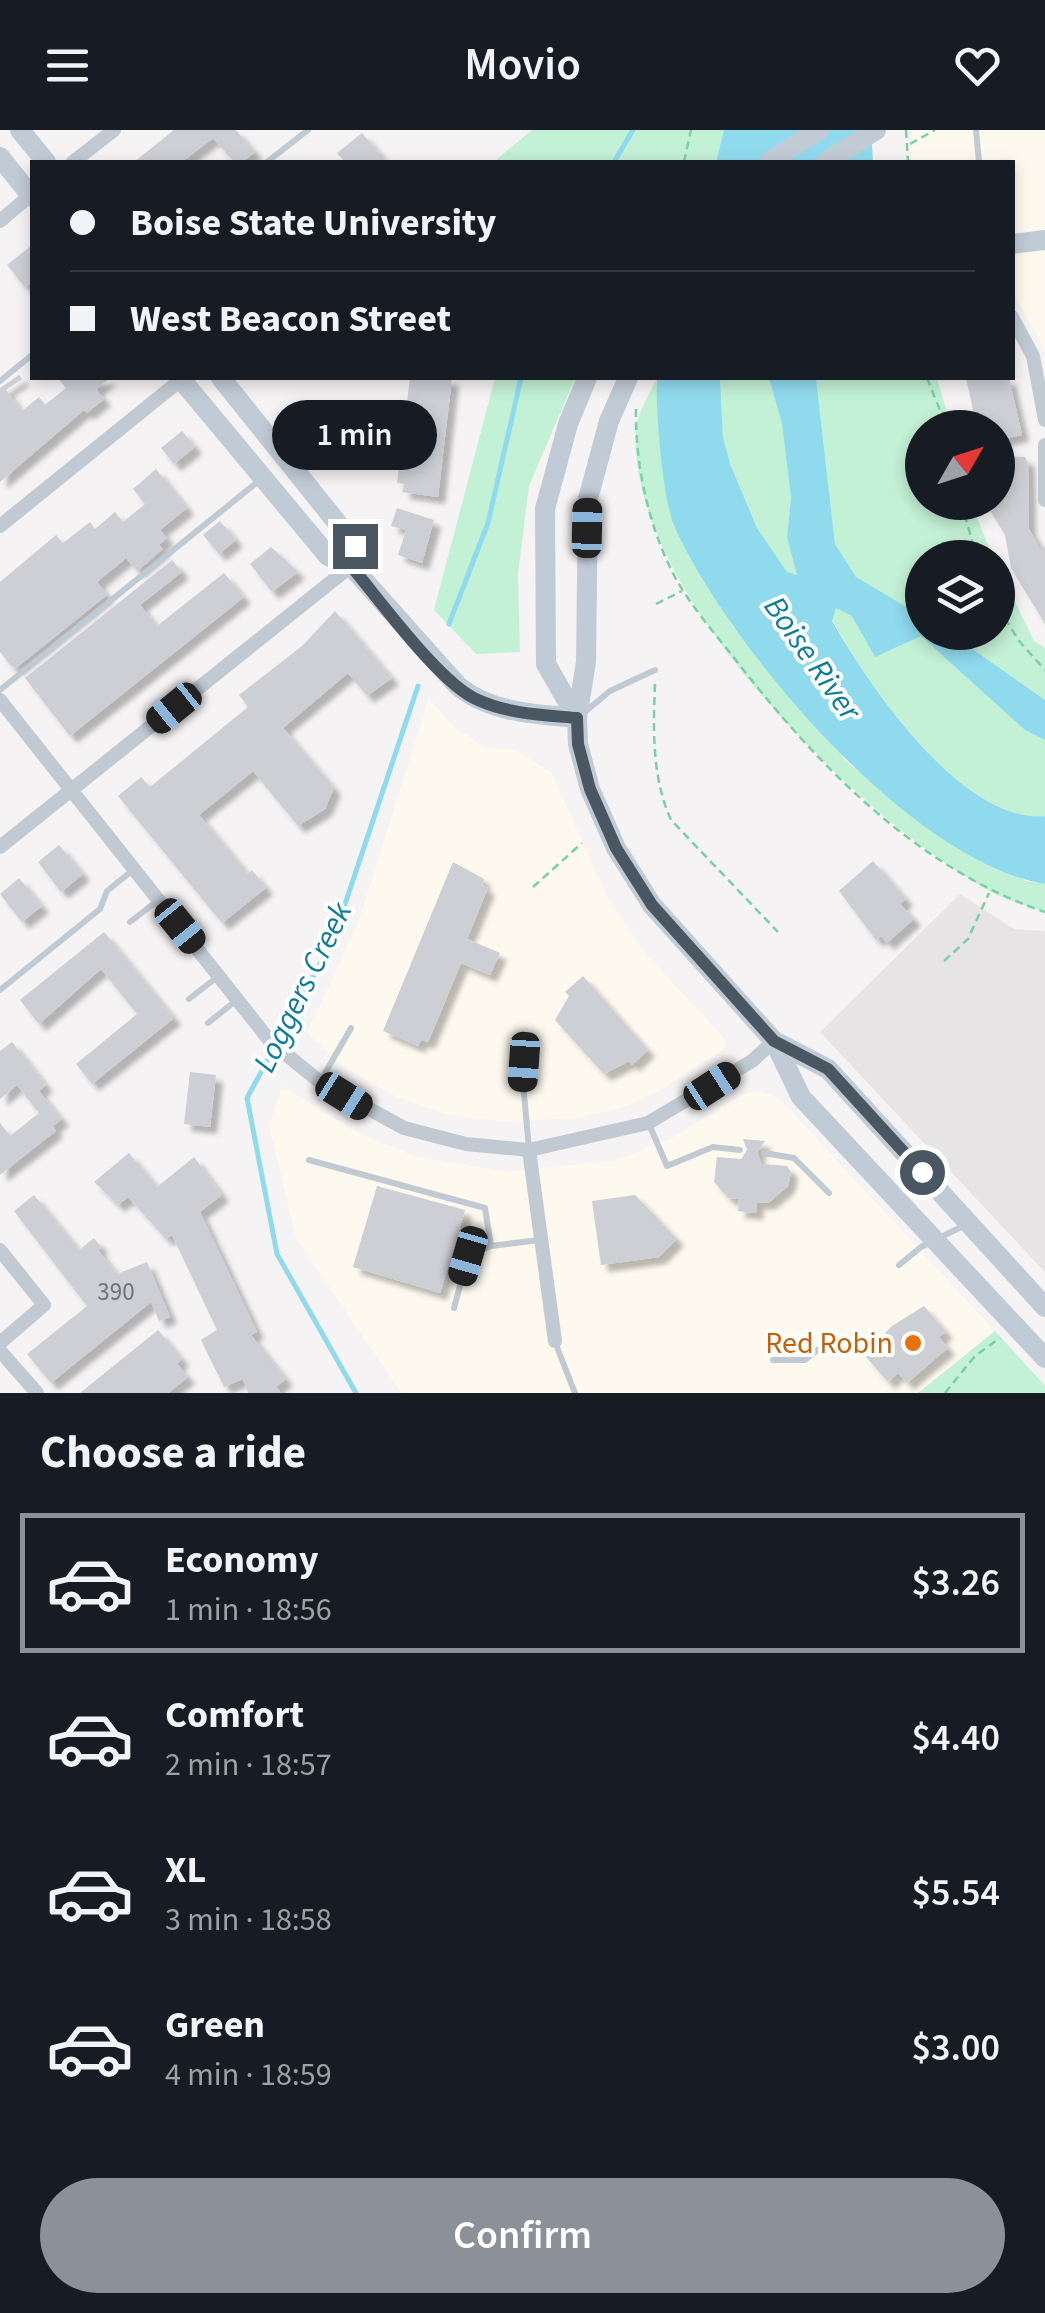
<!DOCTYPE html>
<meta charset="utf-8">
<style>
:root{--surface:#171b24;--page:#20242c;--text:#f1f3f6;--muted:#9ea1a6;--line:#363941;--accent:#8c9099}
body{margin:0;font-family:"Source Sans 3",sans-serif;background:var(--page);color:var(--text);height:100vh;display:flex;flex-direction:column;font-size:38px;white-space:nowrap}
*{box-sizing:border-box;margin:0}
p{font-size:32px;color:var(--muted)}
.icon{flex:none;width:55px;height:55px;fill:none;stroke:currentColor;stroke-width:2;stroke-linecap:round;stroke-linejoin:round}
.map{position:relative;height:1263px;overflow:hidden}
.drawer{display:flex;flex-direction:column;background:var(--surface);flex:1}
.drawer>*{flex:none}
.guide{position:absolute;left:30px;top:30px;width:985px;height:220px;border-radius:0px;box-shadow:0 5px 15px #0003;display:grid;align-content:center;height:220px;padding:0 40px;background:var(--surface)}
.needle{width:65px;rotate:51deg}
.buttons{position:absolute;left:905px;top:280px;display:grid;gap:20px}
.buttons a{display:grid;place-items:center;width:110px;height:110px;border-radius:50%;background:var(--surface);box-shadow:0 5px 15px #0003;font-size:50px}
.end{position:absolute;width:45px;height:45px;margin:-22px;border:12px solid #4a5661;background:#fff;box-shadow:0 0 0 5px #fff}
.from{border-radius:50%}
.bubble{position:absolute;height:70px;border-radius:35px;background:var(--surface);box-shadow:0 5px 15px #0003;font-size:32px;font-weight:600;line-height:70px;text-align:center}
.car{position:absolute;width:30px;height:60px;margin:-30px -15px;border-radius:12px;box-shadow:0 0 8px 2px #0007;background:linear-gradient(#222 24%,#8ab4d8 0 40%,#222 0 76%,#8ab4d8 0 86%,#222 0)}
.guide b{display:flex;align-items:center;gap:35px;height:95px;font-size:38px}
.guide b+b{border-top:2px solid var(--line)}
.guide i{width:25px;height:25px;background:var(--text)}
ul{padding:0;list-style:none}
li{display:flex;align-items:center;gap:30px;height:140px;margin:0 20px 15px;padding:0 20px;border:5px solid transparent;border-radius:0px}
li div{flex:1}
li b{display:block;font-size:38px}
li em{font-style:normal;font-weight:600}
li.selected{border-color:var(--accent)}
li>.icon{width:90px;height:90px;stroke-width:1.5}
h2{padding:0 40px;font-size:45px;line-height:120px}
.action{display:flex;gap:20px;margin-top:auto;padding:20px 40px}
.action a{flex:1;height:115px;border-radius:60px;background:var(--accent);color:#fff;font-size:40px;font-weight:600;line-height:115px;text-align:center}
header{display:flex;justify-content:space-between;align-items:center;height:130px;padding:0 40px;background:var(--surface);font-size:45px;font-weight:600}
.map>svg:first-child{display:block}
</style>
<header><svg class="icon" aria-label="menu" viewBox="0 0 24 24"><path d="M4 6h16M4 12h16M4 18h16"/></svg>Movio<svg class="icon" aria-label="heart" viewBox="0 0 24 24"><path d="M12 20l-8-8c-3-5 5-10 8-4 3-6 11-1 8 4z"/></svg></header>
<div class="map">
<svg width="1045" height="1263" viewBox="0 0 1045 1263">
<defs>
<filter id="shadow"><feDropShadow dx="7" dy="7" stdDeviation="2.5" flood-color="#0004"/></filter>
</defs>
<rect width="100%" height="100%" fill="#f5f3f3"/>
<!-- commercial -->
<g fill="#fdf9ef">
<path d="M913,0h132v221l-32,-59 -1,-130h-102z"/>
<path d="M429,568l24,28 31,21 32,3 36,23 54,122 39,58 81,87 -2,9 -63,41 -42,19 -44,9 -69,4 -58,-7 -53,-19 -53,-30 -35,-33 51,-110z"/>
<path d="M282,956l77,47 55,23 92,16 111,-12 55,-22 71,-44 15,-3 21,7 216,233 -77,62h-517l-105,-155 -27,-113z"/>
</g>
<!-- education -->
<path fill="#e6e4e5" d="M960,764l54,35 31,2v341l-225,-240z"/>
<!-- green -->
<g fill="#c3f1d5">
<path d="M532,0h192l-8,32h-216l-3,-3z"/>
<path d="M495,248h80l-46,108 -11,88 2,78 -44,2 -42,-44z"/>
<path d="M720,248h49l13,46 9,74 -4,39 11,38 -11,-2 -30,-45 -26,-62 -8,-28z"/>
<path d="M816,248h121l14,49 -29,1v74l49,1 22,54 -71,1v58l-66,-39 -21,-33z"/>
<path d="M656,250l17,145 60,101 117,139 176,116 19,3v28c-19,-7 -40,-12 -57,-22 -129,-72 -363,-301 -352,-461 1,-16 13,-34 20,-49z"/>
<path d="M998,437l36,74 11,7v52l-95,-67 48,-1z"/>
<path d="M835,477l86,28 104,95 20,10v76c-83,8 -176,-131 -213,-196z"/>
<path d="M995,1201l50,55v7h-127z"/>
</g>
<!-- water -->
<g fill="#90daee">
<path d="M724,0h147l2,32h-157z"/>
<path d="M657,248h63l3,60 8,28 26,62 30,44 10,3 -10,-38 4,-39 -9,-74 -13,-46h47l19,166 21,33 66,39v16l28,1 95,67v40l-20,-10 -104,-94 -46,21 -23,-41 -16,-8 -4,13c37,64 130,203 213,195v68c-136,-23 -314,-235 -370,-356 -12,-25 -20,-121 -18,-150z"/>
</g>
<g fill="none" stroke-linecap="round" stroke-linejoin="round">
<!-- stream -->
<g stroke="#90daee" stroke-width="5">
<path d="M614,32l19,-32"/>
<path d="M449,494l39,-101 33,-145"/>
<path d="M356,1263l-79,-139 -30,-156 86,-158 85,-254"/>
</g>
</g>
<!-- building -->
<g fill="#cdcfd5" filter="url(#shadow)">
<path d="M174,0h62l19,22 -13,10h-8l-21,-24 -31,24h-48z"/>
<path d="M362,3l25,29h-42l-8,-9z"/>
<path d="M32,115v37l-7,5 -18,-22z"/>
<path d="M19,245l3,4 -16,11 16,21 17,-14 6,8 21,-17 -8,-10h52l-14,11 8,10 -17,14 -3,-3 -84,72v-94z"/>
<path d="M410,248h42l-14,119 -36,-5 3,-8 -8,-1z"/>
<path d="M966,248h43l13,57 -24,5v-12h-21z"/>
<path d="M182,301l13,16 -21,17 -13,-16z"/>
<path d="M998,326l27,1 3,6 1,66 10,18h6v77l-34,-56 -6,-33 -20,-33h13z"/>
<path d="M156,339l31,39 -27,22 7,8 -8,7 4,4 -26,22 -11,-13 -29,24 10,13 -91,73 -5,-2 -11,-14v-70l56,-47 7,8 27,-21 5,7 20,-17 8,10 22,-18 -12,-15z"/>
<path d="M397,378l37,12 -12,43 -24,-8 8,-25 -15,-4z"/>
<path d="M220,391l16,19 -17,14 -16,-19z"/>
<path d="M271,417l27,25 -26,20 -22,-28z"/>
<path d="M172,430l10,12 -42,33 17,21 67,-53 20,24 -174,139 -45,-58z"/>
<path d="M335,481l57,67 -25,18 -19,-23 -65,55 51,60 -9,21 -27,17 -45,-55 -54,44 49,59 4,-4 14,18 -44,35 -104,-127 23,-19 9,10 98,-80 -9,-12 63,-49z"/>
<path d="M59,715l24,29 -22,18 -23,-30z"/>
<path d="M873,731l33,38 -6,5 14,15 -27,24 -6,-7 -5,4 -37,-49z"/>
<path d="M453,732l31,17 -2,6 6,3 -21,51 33,14 -10,22 -29,-12 -33,79 -7,-2 -3,6 -35,-15z"/>
<path d="M19,748l23,28 -20,16 -22,-28z"/>
<path d="M104,802l70,86 -82,66 -16,-20 61,-50 -36,-45 -62,55 -19,-24z"/>
<path d="M583,846l65,74 -16,15 -3,-4 -25,13 -49,-54 14,-24 -4,-4z"/>
<path d="M12,912l34,43 -7,6 23,28 -9,7 3,5 -56,44v-52l10,13 29,-23 -22,-28 -17,14v-48z"/>
<path d="M190,942l26,3 -6,52 -26,-3z"/>
<path d="M743,1009l22,2 -8,12 5,11 25,2 4,6 -3,14 -20,17 -11,-1 -1,11 -18,-2 1,-12 -11,-1 -14,-16 3,-25 24,2 6,-9z"/>
<path d="M129,1023l28,34 37,-30 28,38 -22,17 57,120 -6,3 35,44 -10,8 5,6h-33l-5,-14 -19,8 -23,-47 16,-10 -45,-95 -6,4 -38,-42 -10,8 -24,-23z"/>
<path d="M377,1056l88,24 -25,83 -87,-26z"/>
<path d="M34,1065l45,55 15,-12 7,9 -3,3 19,24 30,-12 23,55 -11,4 -8,-19 -100,81 -24,-29 60,-48 -73,-95z"/>
<path d="M635,1065l42,44 -18,18 -58,8 -9,-64z"/>
<path d="M924,1176l22,26 -7,5 9,11 -41,35 -9,-10 -10,9 -22,-25 22,-20 -3,-4 7,-7z"/>
<path d="M158,1200l24,29 -5,5 11,13 -20,16h-88z"/>
</g>
<g fill="none" stroke-linecap="round" stroke-linejoin="round">
<!-- path -->
<g stroke="#7ad0a6" stroke-width="2.5" stroke-dasharray="8 5" stroke-linecap="butt">
<path d="M906,0l2,32"/>
<path d="M910,14l25,-14"/>
<path d="M684,32l7,-32"/>
<path d="M927,248l20,50"/>
<path d="M636,279c-1,56 13,120 40,170 16,28 39,55 59,80 82,106 181,209 310,253"/>
<path d="M961,372l16,56"/>
<path d="M656,474l26,-13"/>
<path d="M998,477l21,34 26,29"/>
<path d="M655,554c-2,46 -3,94 16,136l107,112"/>
<path d="M533,757l49,-44"/>
<path d="M944,831l24,-22 21,-46"/>
<path d="M945,1263l30,-37 25,-18"/>
</g>
<!-- lane -->
<g stroke="#c1cad2" stroke-width="6">
<path d="M976,0l3,32"/>
<path d="M267,32l41,-32"/>
<path d="M0,251l32,-26"/>
<path d="M0,560l260,-210"/>
<path d="M586,581l24,-20 45,-21"/>
<path d="M130,792l27,-21"/>
<path d="M0,860l100,-81 7,-18 26,-21"/>
<path d="M189,869l31,-24"/>
<path d="M208,893l30,-24"/>
<path d="M526,910l-3,44 6,64"/>
<path d="M320,952l31,-54"/>
<path d="M649,994l18,42 46,-19 27,3"/>
<path d="M764,1023l30,5 35,35"/>
<path d="M309,1030l176,48 6,38"/>
<path d="M899,1135l22,-18 42,-21"/>
<path d="M454,1178l14,-52 23,-10 48,-6"/>
<path d="M555,1212l20,51"/>
<path d="M773,1230h32l29,-23"/>
</g>
<!-- street -->
<g stroke="#c1cad2" stroke-width="14">
<path d="M73,32l41,-32"/>
<path d="M0,91l32,-27"/>
<path d="M1012,187l21,39 12,64"/>
<path d="M1045,315v55"/>
<path d="M0,396l183,-148"/>
<path d="M0,570l270,341 50,41 84,46 62,16 63,6 119,-27 104,-62 22,-20"/>
<path d="M0,717l351,-281"/>
<path d="M529,1020l26,191"/>
<path d="M0,1120l44,55 -44,38"/>
<path d="M0,1221l37,42"/>
</g>
<!-- secondary -->
<g stroke="#c1cbd6" stroke-width="20">
<path d="M20,0l26,32"/>
<path d="M0,27l32,40"/>
<path d="M769,32l50,-32"/>
<path d="M826,32l50,-32"/>
<path d="M1012,114l33,-4"/>
<path d="M180,248l148,178 23,10 107,120c33,27 77,28 119,32"/>
<path d="M221,248l134,167 -4,21"/>
<path d="M628,248l-19,43 -21,78 -2,163 -9,56 1,26 12,45 26,59 36,57 122,136 27,56 244,261"/>
<path d="M577,588l-31,-54 -1,-155 23,-85 19,-46"/>
<path d="M774,911l54,28 217,238"/>
</g>
</g>
<g fill="none" stroke-linecap="round" stroke-linejoin="round">
<!-- route -->
<path stroke="#4a5661" stroke-width="12" d="M355,416l-4,20c28,33 90,119 127,134 31,14 65,15 99,18l1,26 12,45 26,59 36,57 122,136 54,28 94,103"/>
</g>
<!-- markers -->
<circle fill="#e8710a" stroke="#fff" stroke-width="4" cx="913" cy="1213" r="10"/>
<g text-anchor="middle" stroke-width="8" stroke-linejoin="round" paint-order="stroke">
<!-- number labels -->
<g font-size="25" fill="#6b747e">
<text x="116" y="1170">390</text>
</g>
<!-- food labels -->
<g font-size="30" fill="#c56008" stroke="#fff" text-anchor="end">
<text x="893" y="1223">Red Robin</text>
</g>
<!-- water labels -->
<g font-size="32" font-style="italic" fill="#0c7c9b" stroke="#fff">
<text transform="translate(813 528) rotate(55)" y="11">Boise River</text>
<text transform="translate(302 857) rotate(-64)" y="11">Loggers Creek</text>
</g>
</g>
</svg>
<div class="buttons">
<a><svg class="needle" viewBox="-14 -14 28 28"><path d="M0-13l5 13h-10z" fill="#e53935"/><path d="M0 13l5-13h-10z" fill="#9ea1a6"/></svg></a>
<a><svg class="icon" aria-label="layers" viewBox="0 0 24 24"><path d="M12 4l9 5-9 5-9-5zM3 14l9 5 9-5"/></svg></a>
</div>
<i class="end from" style="left:922px;top:1042px"></i>
<i class="end" style="left:355px;top:416px"></i>
<div class="bubble" style="left:272px;top:270px;width:165px">1 min</div>
<i class="car" style="left:587px;top:398px;rotate:1deg"></i>
<i class="car" style="left:174px;top:578px;rotate:231deg"></i>
<i class="car" style="left:180px;top:796px;rotate:141deg"></i>
<i class="car" style="left:524px;top:932px;rotate:184deg"></i>
<i class="car" style="left:712px;top:956px;rotate:57deg"></i>
<i class="car" style="left:344px;top:966px;rotate:122deg"></i>
<i class="car" style="left:468px;top:1126px;rotate:196deg"></i>
<div class="guide">
<b><i class="from"></i>Boise State University</b>
<b><i></i>West Beacon Street</b>
</div>
</div>
<section class="drawer">
<h2>Choose a ride</h2>
<ul>
<li class="selected"><svg class="icon" aria-label="car" viewBox="0 0 24 24"><path d="M5 17H2v-5l4-1 3-4h7l3 4 3 1v5h-3M9 17h6M6 11h13"/><circle cx="7" cy="17" r="2"/><circle cx="17" cy="17" r="2"/></svg><div><b>Economy</b><p>1 min · 18:56</p></div><em>$3.26</em></li>
<li><svg class="icon" aria-label="car" viewBox="0 0 24 24"><path d="M5 17H2v-5l4-1 3-4h7l3 4 3 1v5h-3M9 17h6M6 11h13"/><circle cx="7" cy="17" r="2"/><circle cx="17" cy="17" r="2"/></svg><div><b>Comfort</b><p>2 min · 18:57</p></div><em>$4.40</em></li>
<li><svg class="icon" aria-label="car" viewBox="0 0 24 24"><path d="M5 17H2v-5l4-1 3-4h7l3 4 3 1v5h-3M9 17h6M6 11h13"/><circle cx="7" cy="17" r="2"/><circle cx="17" cy="17" r="2"/></svg><div><b>XL</b><p>3 min · 18:58</p></div><em>$5.54</em></li>
<li><svg class="icon" aria-label="car" viewBox="0 0 24 24"><path d="M5 17H2v-5l4-1 3-4h7l3 4 3 1v5h-3M9 17h6M6 11h13"/><circle cx="7" cy="17" r="2"/><circle cx="17" cy="17" r="2"/></svg><div><b>Green</b><p>4 min · 18:59</p></div><em>$3.00</em></li>
</ul>
<div class="action"><a>Confirm</a></div>
</section>
